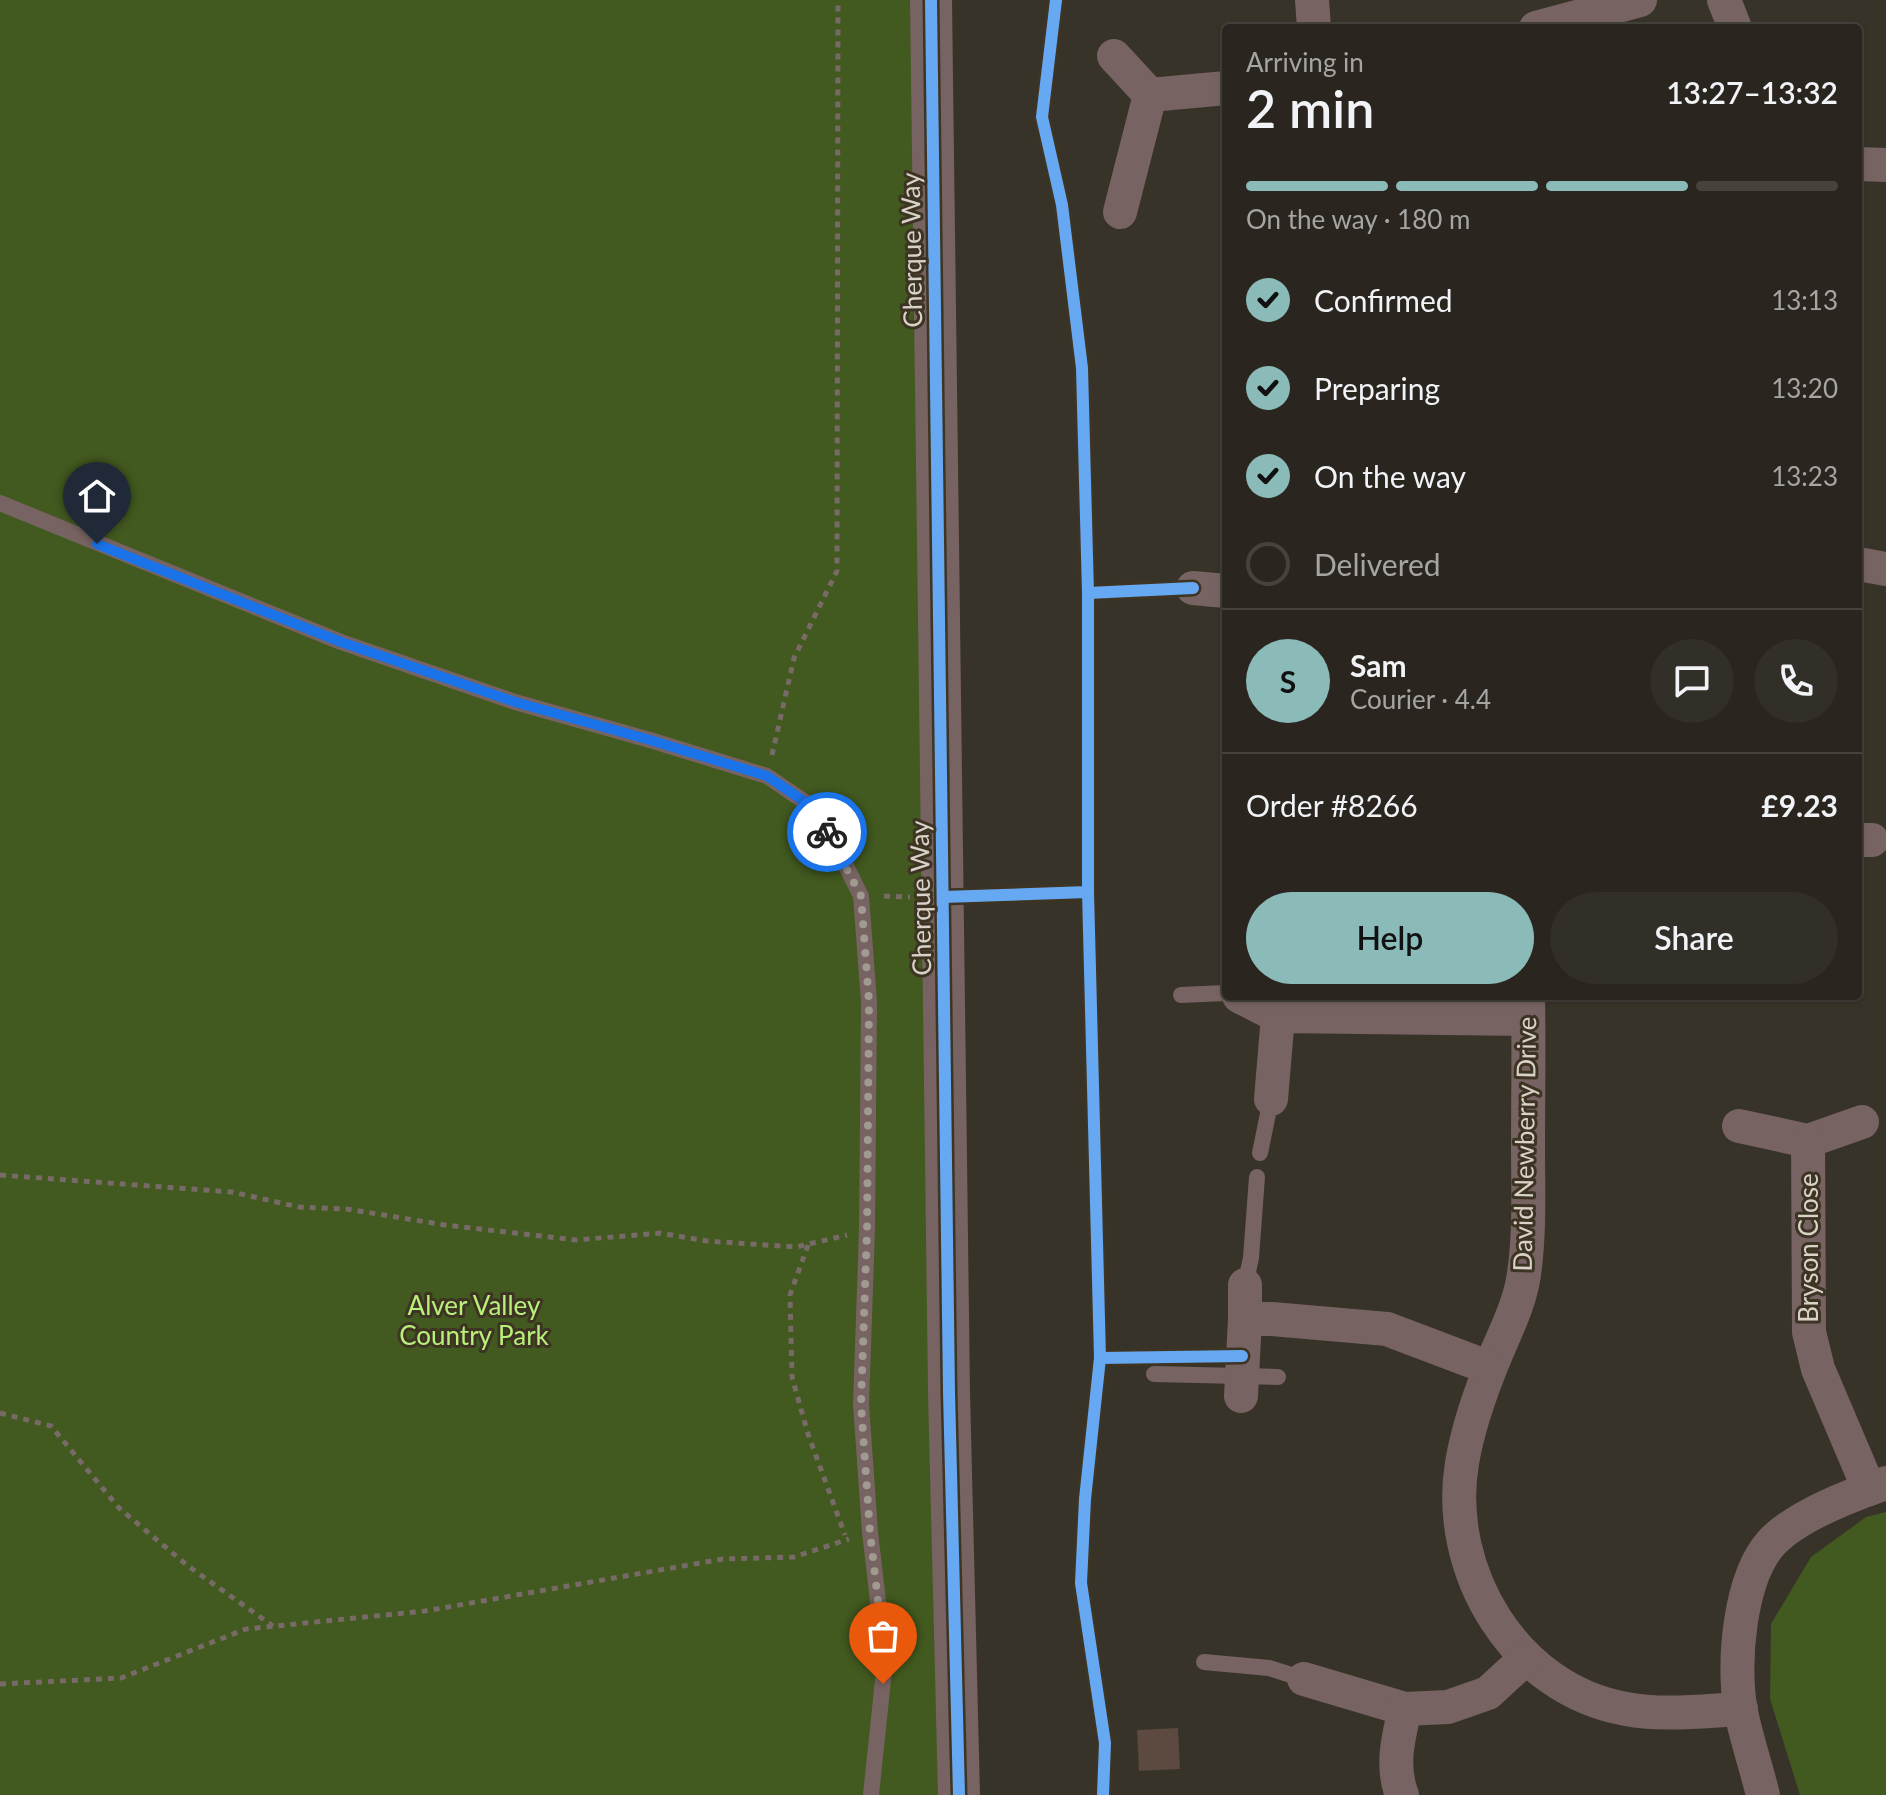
<!DOCTYPE html>
<html lang="en">
<head>
<meta charset="utf-8">
<style>
  :root { --surface:#2a261f; --page:#322e28; --text:#f1f3f6; --muted:#a5a5a4; --line:#46433d; --accent:#8bbbb9 }
  body { margin:0; font-family:Lato,sans-serif; background:var(--page); color:var(--text); height:100vh; display:flex; flex-direction:column; font-size:30px; white-space:nowrap }
  * { box-sizing:border-box; margin:0 }
  p { font-size:26px; color:var(--muted) }
  .icon { flex:none; width:44px; height:44px; fill:none; stroke:currentColor; stroke-width:2; stroke-linecap:round; stroke-linejoin:round }
  .map { position:relative; flex:1; overflow:hidden }
  .details { position:absolute; left:1222px; top:24px; width:640px; height:976px; display:flex; flex-direction:column; background:var(--surface); border-radius:8px; box-shadow:0 2px 6px #0004,0 0 0 2px var(--line) }
  .details>* { flex:none }
  .pin { position:absolute; display:grid; place-items:center; width:68px; height:68px; color:#fff; margin:-82px -34px; border-radius:50% 50% 50% 0; rotate:-45deg; box-shadow:0 0 8px #0007 }
  .pin .icon { rotate:45deg }
  .courier { position:absolute; display:grid; place-items:center; width:80px; height:80px; margin:-40px; border:6px solid #1a73e8; border-radius:50%; background:#fff; color:#222; box-shadow:0 2px 10px #0007 }
  .head em { font-style:normal; font-weight:600 }
  .head div { display:flex; flex-direction:column-reverse }
  .head { display:flex; align-items:center; justify-content:space-between; height:136px; padding:0 24px }
  h1 { font-size:52px; font-weight:600; line-height:60px }
  .bar { display:grid; grid-template-columns:repeat(4,1fr); gap:12px 8px; align-content:center; height:96px; padding:0 24px }
  .bar i { height:10px; border-radius:6px; background:var(--line) }
  .bar .current { background:var(--accent) }
  .bar p { grid-column:span 4 }
  .line { display:flex; align-items:center; gap:20px; padding:0 24px; border-top:2px solid var(--line) }
  .line div { flex:1 }
  .round { display:grid; place-items:center; flex:none; width:84px; height:84px; border-radius:42px; background:var(--page) }
  ol { padding:0 24px; list-style:none }
  li { display:flex; align-items:center; gap:24px; height:88px }
  li p { margin-inline-start:auto }
  li .icon { padding:8px; border-radius:50%; background:var(--accent); color:#111; stroke-width:4 }
  li:last-child { color:var(--muted) }
  li i { width:44px; height:44px; border:4px solid var(--line); border-radius:50% }
  .button { display:flex; gap:16px; margin-top:auto; padding:16px 24px }
  .button a { flex:1; height:92px; border-radius:48px; background:var(--accent); color:#111; font-size:32px; font-weight:600; line-height:92px; text-align:center }
  .button a+a { background:var(--page); color:var(--text) }
  .map>svg:first-child { display:block }
</style>
</head>
<body>
<div class="map">
<svg width="1886" height="1795" viewBox="0 0 1886 1795">
  <rect width="100%" height="100%" fill="#383329"/>
  <!-- green -->
  <g fill="#42591f">
    <polygon points="0,0 931,0 964,1795 0,1795"/>
    <polygon points="1886,1512 1886,1795 1800,1795 1770,1699 1771,1624 1811,1557 1866,1517"/>
  </g>
  <!-- building -->
  <polygon fill="#5c493f" points="1178,1728 1180,1769 1139,1771 1137,1730"/>
  <g fill="none" stroke-linecap="round" stroke-linejoin="round">
    <!-- path -->
    <g stroke="#786a67" stroke-width="5" stroke-dasharray="6 6" stroke-linecap="butt">
      <polyline points="772,755 794,658 837,571 838,0"/>
      <polyline points="884,896 910,897"/>
      <polyline points="0,1175 232,1192 299,1207 347,1209 445,1225 576,1240 660,1233 707,1241 796,1247 847,1235"/>
      <polyline points="808,1245 790,1295 792,1377 808,1434 845,1535"/>
      <polyline points="0,1413 51,1426 119,1508 188,1566 273,1626"/>
      <polyline points="0,1684 121,1678 246,1629 425,1611 723,1559 794,1557 849,1539"/>
    </g>
    <!-- service -->
    <g stroke="#776362" stroke-width="16">
      <polyline points="0,503 341,642 515,702 650,740 767,776 808,804 838,850 861,896 869,1002 867,1230 861,1404 870,1532 885,1661 871,1795"/>
      <polyline points="1181,995 1226,993"/>
      <polyline points="1260,1153 1271,1099"/>
      <polyline points="1245,1285 1251,1258 1257,1177"/>
      <polyline points="1154,1374 1278,1377"/>
      <polyline points="1204,1662 1269,1668 1304,1679"/>
    </g>
    <!-- minor -->
    <g stroke="#776362" stroke-width="34">
      <polyline points="1312,0 1314,28"/>
      <polyline points="1724,0 1735,28"/>
      <polyline points="1536,28 1640,0"/>
      <polyline points="1114,56 1150,95"/>
      <polyline points="1858,164 1886,165"/>
      <polyline points="1120,212 1150,95 1226,88"/>
      <polyline points="1858,564 1886,569"/>
      <polyline points="1193,588 1226,591"/>
      <polyline points="1858,840 1872,840"/>
      <polyline points="1239,996 1278,1016"/>
      <path d="M1528 996C1529 1046 1528 1097 1528 1147 1528 1190 1530 1232 1524 1274 1520 1304 1505 1332 1494 1359 1480 1393 1468 1427 1462 1463 1444 1571 1515 1690 1626 1709 1664 1716 1702 1711 1741 1709"/>
      <polyline points="1271,1099 1278,1016 1528,1019"/>
      <polyline points="1739,1126 1808,1141 1862,1122"/>
      <polyline points="1808,1141 1809,1332 1818,1369 1869,1489"/>
      <polyline points="1245,1319 1245,1285"/>
      <polyline points="1241,1396 1245,1319 1272,1319 1387,1329 1490,1368"/>
      <polyline points="1304,1679 1405,1709"/>
      <path d="M1402 1795C1391 1767 1398 1738 1405 1709L1448 1707 1488 1693 1526 1658"/>
      <path d="M1763 1795C1756 1767 1747 1740 1741 1712 1732 1665 1739 1578 1772 1542 1798 1515 1851 1495 1886 1483"/>
    </g>
    <!-- tertiary -->
    <polyline stroke="#776362" stroke-width="42" points="931,0 949,1392 959,1795"/>
    <!-- cycleway casing -->
    <g stroke="#3e3423" stroke-width="17">
      <g id="cycleway">
        <polyline points="931,0 949,1392 959,1795"/>
        <polyline points="1056,0 1042,117 1062,205 1082,368 1088,593 1088,892 1100,1358 1085,1499 1081,1583 1105,1743 1103,1795"/>
        <polyline points="1088,593 1193,588"/>
        <polyline points="943,897 1088,892"/>
        <polyline points="1100,1358 1242,1356"/>
      </g>
    </g>
    <!-- cycleway -->
    <use href="#cycleway" stroke="#66a8f1" stroke-width="12"/>
  </g>
  <g fill="none" stroke-linecap="round" stroke-linejoin="round">
    <!-- done -->
    <polyline stroke="#a09a90" stroke-width="8" stroke-dasharray="0 14.4" points="827,832 861,896 869,1002 867,1230 861,1404 870,1532 885,1661 883,1684"/>
    <!-- route -->
    <polyline stroke="#1a73e8" stroke-width="10" points="97,544 341,642 515,702 650,740 767,776 808,804 827,832"/>
  </g>
  <g text-anchor="middle" stroke-width="6" stroke-linejoin="round" paint-order="stroke">
    <!-- street labels -->
    <g font-size="26" fill="#d8d2c8" stroke="#3e3423">
      <text transform="translate(912 250) rotate(-91)" y="9">Cherque Way</text>
      <text transform="translate(921 898) rotate(-91)" y="9">Cherque Way</text>
      <text transform="translate(1525 1144) rotate(-89)" y="9">David Newberry Drive</text>
      <text transform="translate(1809 1248) rotate(-90)" y="9">Bryson Close</text>
    </g>
    <!-- park labels -->
    <g font-size="26" fill="#b9f07a" stroke="#3e3423">
      <text x="474" y="1315">Alver Valley<tspan x="474" dy="30">Country Park</tspan></text>
    </g>
  </g>
</svg>
<div class="pin" style="left:883px;top:1684px;background:#ea580c"><svg class="icon" aria-label="bag" viewBox="0 0 24 24"><path d="M5 8h14l-1 12H6zM9 8a3 3 0 0 1 6 0"/></svg></div>
<div class="pin" style="left:97px;top:544px;background:#1f2937"><svg class="icon" aria-label="home" viewBox="0 0 24 24"><path d="M3 11l9-7 9 7M6 9v11h12V9"/></svg></div>
<div class="courier" style="left:827px;top:832px"><svg class="icon" aria-label="bike" viewBox="0 0 24 24"><circle cx="6" cy="16" r="4"/><circle cx="18" cy="16" r="4"/><path d="M6 16l4-8h5l3 8M10 8l3 8H6M13 5h3"/></svg></div>
<section class="details">
<div class="head"><div><h1>2 min</h1><p>Arriving in</p></div><em>13:27–13:32</em></div>
<div class="bar"><i class="current"></i><i class="current"></i><i class="current"></i><i></i><p>On the way · 180 m</p></div>
<ol>
<li><svg class="icon" aria-label="check" viewBox="0 0 24 24"><path d="M5 12l5 5 9-10"/></svg>Confirmed<p>13:13</p></li>
<li><svg class="icon" aria-label="check" viewBox="0 0 24 24"><path d="M5 12l5 5 9-10"/></svg>Preparing<p>13:20</p></li>
<li><svg class="icon" aria-label="check" viewBox="0 0 24 24"><path d="M5 12l5 5 9-10"/></svg>On the way<p>13:23</p></li>
<li><i></i>Delivered</li>
</ol>
<div class="line" style="height:144px"><b class="round" style="background:var(--accent);color:#111">S</b><div><b>Sam</b><p>Courier · 4.4</p></div><a class="round"><svg class="icon" aria-label="chat" viewBox="0 0 24 24"><path d="M4 5h16v11H9l-5 4z"/></svg></a><a class="round"><svg class="icon" aria-label="phone" viewBox="0 0 24 24"><path d="M5 4h4l2 5-3 2q2 4 5 5l2-3 5 2v4C11 20 4 13 5 4z"/></svg></a></div>
<div class="line" style="height:104px"><div>Order #8266</div><b>£9.23</b></div>
<div class="button"><a>Help</a><a>Share</a></div>
</section>
</div>
</body>
</html>
